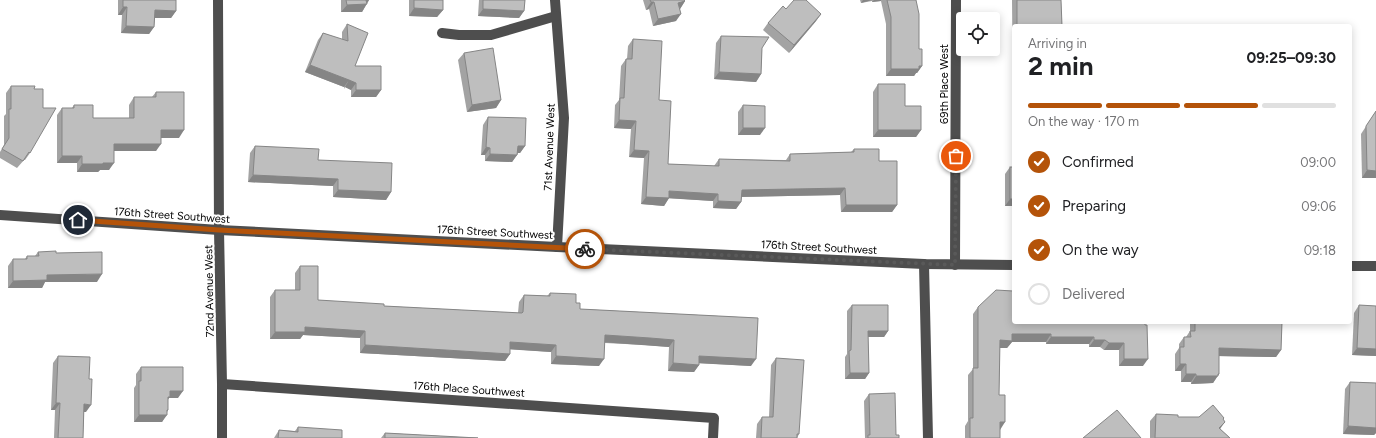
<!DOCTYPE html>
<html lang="en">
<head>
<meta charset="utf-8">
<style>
  :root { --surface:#fff; --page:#f6f6f6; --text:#202124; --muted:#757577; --line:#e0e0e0; --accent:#b45309 }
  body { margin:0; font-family:Figtree,sans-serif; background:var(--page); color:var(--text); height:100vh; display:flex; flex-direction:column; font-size:15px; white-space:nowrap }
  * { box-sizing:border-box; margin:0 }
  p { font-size:13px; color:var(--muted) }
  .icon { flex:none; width:22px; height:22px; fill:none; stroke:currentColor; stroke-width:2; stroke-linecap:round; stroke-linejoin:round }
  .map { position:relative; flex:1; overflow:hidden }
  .panel { position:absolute; left:1012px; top:24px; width:340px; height:300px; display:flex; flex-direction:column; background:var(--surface); border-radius:4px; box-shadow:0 2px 10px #0003 }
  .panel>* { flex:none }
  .controls { position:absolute; left:956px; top:12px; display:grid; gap:8px }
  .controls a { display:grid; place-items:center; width:44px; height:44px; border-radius:4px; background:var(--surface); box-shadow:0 2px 10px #0003; font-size:20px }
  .pin { position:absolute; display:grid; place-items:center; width:34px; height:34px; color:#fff; margin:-17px; border:2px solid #fff; border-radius:50%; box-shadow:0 1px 4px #0007 }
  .courier { position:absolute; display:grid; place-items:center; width:40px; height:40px; margin:-20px; border:3px solid #b45309; border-radius:50%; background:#fff; color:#222; box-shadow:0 1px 5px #0007 }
  .summary em { font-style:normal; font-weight:700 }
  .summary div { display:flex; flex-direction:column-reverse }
  .summary { display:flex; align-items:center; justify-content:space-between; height:68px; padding:0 16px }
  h1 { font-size:26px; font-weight:700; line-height:30px }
  .bar { display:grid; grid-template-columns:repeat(4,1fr); gap:6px 4px; align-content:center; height:48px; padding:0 16px }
  .bar i { height:5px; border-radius:3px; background:var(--line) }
  .bar .selected { background:var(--accent) }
  .bar p { grid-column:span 4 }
  ol { padding:0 16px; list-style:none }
  li { display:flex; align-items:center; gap:12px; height:44px }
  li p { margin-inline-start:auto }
  li .icon { padding:4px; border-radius:50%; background:var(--accent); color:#fff; stroke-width:4 }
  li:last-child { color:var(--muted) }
  li i { width:22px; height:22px; border:2px solid var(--line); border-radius:50% }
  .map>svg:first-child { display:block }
</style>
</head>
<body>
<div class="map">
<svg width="1376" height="438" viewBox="0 0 1376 438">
  <rect width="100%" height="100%" fill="#fff"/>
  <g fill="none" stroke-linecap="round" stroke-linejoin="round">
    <!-- minor -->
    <g stroke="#4e4e4e" stroke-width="10">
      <polyline points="218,0 219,230 222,384 222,438"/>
      <polyline points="555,0 564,118 557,247"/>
      <polyline points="442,33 459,35 491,35 556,16"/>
      <polyline points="0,215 219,230 557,247 924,264 1014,265"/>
      <polyline points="924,264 928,438"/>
      <polyline points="955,265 956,0"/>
      <polyline points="1350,266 1376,266"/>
      <polyline points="222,384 714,418 713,438"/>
    </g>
  </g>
  <!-- wall -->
  <g fill="#a3a3a3">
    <polygon points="118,0 176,0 176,11 171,18 155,18 154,27 149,34 121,33 122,15 118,15"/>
    <polygon points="341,0 369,0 362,12 341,12"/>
    <polygon points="409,0 443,0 443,10 437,17 409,16"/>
    <polygon points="479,0 525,0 524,11 519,18 478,16"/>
    <polygon points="643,0 684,0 685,1 680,9 676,21 653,26 649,9 646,10"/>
    <polygon points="860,0 916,0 919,49 922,66 917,73 916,73 914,76 886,76 886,24 881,1 872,2 872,1 861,3"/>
    <polygon points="1012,0 1061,0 1062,26 1014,26 1014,107 1013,107"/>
    <polygon points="786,9 821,14 816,21 789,53 763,30 768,23"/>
    <polygon points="347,24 355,66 381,90 376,97 351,97 351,90 345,87 344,89 344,87 305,72 318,40 323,33 342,40 342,32"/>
    <polygon points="721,36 762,48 761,74 756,82 714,79 716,43"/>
    <polygon points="633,39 659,100 668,164 714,166 719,159 786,160 790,154 851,152 854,149 879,161 897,205 892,212 841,212 840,195 742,197 741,202 736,209 713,208 713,201 669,198 664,206 641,204 644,158 629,157 631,129 614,128 615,105 619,100 621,66 626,59 627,59 628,46"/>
    <polygon points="464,53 501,100 496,108 467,112 458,60"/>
    <polygon points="878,84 905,106 921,130 916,137 873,137 873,92"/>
    <polygon points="11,86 30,153 25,160 24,160 17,168 0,158 0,152 4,145 4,116 6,114 6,93"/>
    <polygon points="156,92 179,138 161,138 156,151 114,151 109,170 100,170 98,172 77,172 77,163 57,163 57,115 62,108 72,108 74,105 93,118 129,118 129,105 134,97 152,97"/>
    <polygon points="743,105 760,135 738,135 738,112"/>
    <polygon points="1376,111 1376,178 1362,178 1361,134"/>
    <polygon points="488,117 525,146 520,153 518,153 517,155 512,162 485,161 485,155 481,155 483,125"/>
    <polygon points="255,146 318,160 391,192 386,200 333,197 333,186 248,182 250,153"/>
    <polygon points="1010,167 1014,206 1005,206 1005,174"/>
    <polygon points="38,252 56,253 97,282 45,282 42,288 8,288 8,266 13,259 25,259 27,256 35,256"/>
    <polygon points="300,266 318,300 384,306 518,313 519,302 524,295 547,296 550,293 576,303 580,309 758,318 751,366 699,363 699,365 694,372 668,371 669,347 645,345 605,343 599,366 551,364 551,352 510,349 510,354 505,361 360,353 360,338 303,335 300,339 270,339 270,297 275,290 295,290 295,273"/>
    <polygon points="852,305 888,331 884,337 868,337 869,373 865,379 845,379 845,357 847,354 847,311"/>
    <polygon points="1359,305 1376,306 1376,356 1352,355 1354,313"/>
    <polygon points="978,307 1013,314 1145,322 1143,366 1119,366 1119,350 1104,350 1100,347 1089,347 1089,344 1046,344 1046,342 1012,342 1007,348 1000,348 999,395 1000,438 965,438 965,426 968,421 968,375 973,369 973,314"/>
    <polygon points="1190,322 1282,322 1281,350 1276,357 1219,356 1219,374 1213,383 1191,384 1191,382 1181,382 1181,371 1175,371 1175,354 1179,348 1179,344 1184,337 1186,337 1190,331"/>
    <polygon points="58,356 86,412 84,412 83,438 54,438 55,410 51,410 53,363"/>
    <polygon points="776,358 799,434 797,438 756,438 757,424 762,417 769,417 771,365"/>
    <polygon points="141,367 178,398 169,398 168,399 168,410 162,422 134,422 134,388 136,385 136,374"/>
    <polygon points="1350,382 1376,383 1376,433 1374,435 1343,434 1345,389"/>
    <polygon points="869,394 896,435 899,438 865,438 864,401"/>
    <polygon points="1156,414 1178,417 1223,420 1220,429 1230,438 1150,438 1150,421"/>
    <polygon points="298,427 342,438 274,438 279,430 295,431"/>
    <polygon points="385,433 478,438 381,438"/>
  </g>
  <!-- shaded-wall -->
  <g fill="#858585">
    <polygon points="365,0 369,0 362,12 341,12 347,5"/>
    <polygon points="863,0 872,0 861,3"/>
    <polygon points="874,0 881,0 881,1 872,2"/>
    <polygon points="685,1 680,9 678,3"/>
    <polygon points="651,2 654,2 649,9 646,10"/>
    <polygon points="123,7 127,7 122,15 118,15"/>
    <polygon points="414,8 443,10 437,17 409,16"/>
    <polygon points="483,9 524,11 519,18 478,16"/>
    <polygon points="155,10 176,11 171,18 150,18"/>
    <polygon points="681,14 676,21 653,26 658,19"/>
    <polygon points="821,14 816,21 789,53 794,45"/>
    <polygon points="126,26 154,27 149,34 121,33"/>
    <polygon points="310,65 349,80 344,87 305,72"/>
    <polygon points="922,66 917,73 916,73 914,76 886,76 891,69"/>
    <polygon points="719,72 761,74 756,82 714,79"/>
    <polygon points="349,80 356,83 351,90 345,87"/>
    <polygon points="356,90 381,90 376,97 351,97"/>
    <polygon points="501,100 496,108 467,112 472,105"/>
    <polygon points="619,120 636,121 631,129 614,128"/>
    <polygon points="743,128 765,128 760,135 738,135"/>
    <polygon points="161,130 184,130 179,138 156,138"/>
    <polygon points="878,130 921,130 916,137 873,137"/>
    <polygon points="114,144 161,144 156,151 109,151"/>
    <polygon points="518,146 525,146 520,153 513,153"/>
    <polygon points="486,147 490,148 485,155 481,155"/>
    <polygon points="634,150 649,151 644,158 629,157"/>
    <polygon points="490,154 517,155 512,162 485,161"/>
    <polygon points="62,156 82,156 77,163 57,163"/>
    <polygon points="103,163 114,163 109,170 100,170 98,172 77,172 82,164"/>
    <polygon points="1367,170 1376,171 1376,178 1362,178"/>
    <polygon points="253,175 338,179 333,186 248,182"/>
    <polygon points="845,188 840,195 737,197 742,190"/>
    <polygon points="338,190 391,192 386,200 333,197"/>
    <polygon points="669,191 718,194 713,201 664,198"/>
    <polygon points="646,197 669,198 664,206 641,204"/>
    <polygon points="1010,199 1014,199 1014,206 1005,206"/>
    <polygon points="718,201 741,202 736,209 713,208"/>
    <polygon points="846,205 897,205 892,212 841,212"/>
    <polygon points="102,274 97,282 45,282 42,288 8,288 13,281 47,275"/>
    <polygon points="305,327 365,331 360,338 303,335 300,339 270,339 275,332"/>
    <polygon points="868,331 888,331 884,337 864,337"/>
    <polygon points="1012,334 1051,334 1046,342 1012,342 1007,348 995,348 1000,340"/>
    <polygon points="605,335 650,338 674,340 669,347 600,342"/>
    <polygon points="1051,337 1094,337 1089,344 1046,344"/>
    <polygon points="1094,340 1105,340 1100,347 1089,347"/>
    <polygon points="510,342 556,345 551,352 505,349"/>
    <polygon points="1109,343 1124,343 1119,350 1104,350"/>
    <polygon points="365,345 510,354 505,361 360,353"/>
    <polygon points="1219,348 1281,350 1276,357 1214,356"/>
    <polygon points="1357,348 1376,349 1376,356 1352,355"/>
    <polygon points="556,356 604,359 599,366 551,364"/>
    <polygon points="699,356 756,359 751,366 694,363"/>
    <polygon points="1124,359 1148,359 1143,366 1119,366"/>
    <polygon points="673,363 699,365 694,372 668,371"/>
    <polygon points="1180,364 1186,364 1181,371 1175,371"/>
    <polygon points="850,373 869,373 865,379 845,379"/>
    <polygon points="1186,374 1196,374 1191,382 1181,382"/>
    <polygon points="1219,374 1213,383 1191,384 1196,376"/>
    <polygon points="170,391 183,391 178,398 169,398 165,404"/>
    <polygon points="56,403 60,403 55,410 51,410"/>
    <polygon points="84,404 91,405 86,412 79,412"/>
    <polygon points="168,410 165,415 167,415 162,422 134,422 139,415"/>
    <polygon points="1000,422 1005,422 1000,430"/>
    <polygon points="1225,422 1220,429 1219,428"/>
    <polygon points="1348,426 1376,428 1376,433 1374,435 1343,434"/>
  </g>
  <!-- building -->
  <g fill="#bebebe" stroke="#858585">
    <polygon points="123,0 176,0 176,11 155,10 154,27 126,26 127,7 123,7"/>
    <polygon points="346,0 366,0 367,4 347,5"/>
    <polygon points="414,0 443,0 443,10 414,8"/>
    <polygon points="483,0 525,0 524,11 483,9"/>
    <polygon points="650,0 684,0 685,1 678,3 681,14 658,19 654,2 651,2"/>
    <polygon points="794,0 806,0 821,14 794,45 768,23 783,6 786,9"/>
    <polygon points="887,0 916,0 919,14 919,49 922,49 922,66 919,66 919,69 891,69 891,17"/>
    <polygon points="1017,0 1061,0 1062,26 1017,26"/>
    <polygon points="347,24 368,33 355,66 381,66 381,90 356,90 356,83 349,80 349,82 349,80 310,65 323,33 348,41"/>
    <polygon points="721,36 769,37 762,48 761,74 719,72"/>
    <polygon points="633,39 662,41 659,100 671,101 668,164 719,166 719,159 790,161 790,154 854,152 854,149 879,149 879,161 897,161 897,205 846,205 845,188 742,190 741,202 718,201 718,194 669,191 669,198 646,197 649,151 634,150 636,121 619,120 620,98 624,98 626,59 632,59"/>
    <polygon points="493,48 501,100 472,105 464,53"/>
    <polygon points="878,84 905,84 905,106 921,106 921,130 878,130"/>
    <polygon points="11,86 35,86 34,89 43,89 43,108 56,108 30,153 29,152 23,161 2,149 9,138 9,109 11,109"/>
    <polygon points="156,92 184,92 184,130 161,130 161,144 114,144 114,163 103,163 103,164 82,164 82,156 62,156 62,108 74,108 74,105 93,105 93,118 134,118 134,97 156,97"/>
    <polygon points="743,105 765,106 765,128 743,128"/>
    <polygon points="1376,111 1376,171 1367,170 1366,126"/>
    <polygon points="488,117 526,118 525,146 518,146 517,155 490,154 490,148 486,147"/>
    <polygon points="255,146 319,149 318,160 392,163 391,192 338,190 338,179 253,175"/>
    <rect x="1010" y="167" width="4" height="32"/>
    <polygon points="56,251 56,253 102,252 102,274 47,275 47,280 13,281 13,259 27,259 27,256 39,256 38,252"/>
    <polygon points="300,266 318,266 318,300 384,304 384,306 522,313 523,312 524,295 550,296 550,293 576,294 576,303 580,303 580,309 758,318 756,359 699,356 699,365 673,363 674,340 650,338 605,335 604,359 556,356 556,345 510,342 510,354 365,345 365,331 305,327 305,332 275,332 275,290 300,290"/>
    <polygon points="996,290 1013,291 1013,314 1014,314 1014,322 1145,322 1145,325 1147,325 1148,359 1124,359 1124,343 1109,343 1105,340 1094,340 1094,337 1051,337 1051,334 1012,334 1012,341 1000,340 999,395 1005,395 1005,422 1000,422 1000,438 970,438 970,418 973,418 973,368 978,368 978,307"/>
    <polygon points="852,305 888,305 888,331 868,331 869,373 850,373 849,351 851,350"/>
    <polygon points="1359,305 1376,306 1376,349 1357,348"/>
    <polygon points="1195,322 1282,322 1281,350 1219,348 1219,374 1218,374 1218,376 1196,376 1196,374 1186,374 1186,364 1180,364 1180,347 1184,347 1184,337 1191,337 1190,331 1195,331"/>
    <polygon points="58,356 90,357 89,379 92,379 91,405 84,404 83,438 58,438 60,403 56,403"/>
    <polygon points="776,358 804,360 799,434 797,434 797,438 761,438 762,417 773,417"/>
    <polygon points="141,367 183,367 183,391 170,391 170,397 168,397 168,410 167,410 167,415 139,415 139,381 141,381"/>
    <polygon points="1350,382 1376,383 1376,428 1348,426"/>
    <polygon points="895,393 896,435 899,435 899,438 868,438 868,435 870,435 869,394"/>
    <polygon points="1213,405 1224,418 1223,419 1225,422 1219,428 1230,438 1155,438 1156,414 1178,415 1178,417 1199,417"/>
    <polygon points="1117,410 1141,438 1083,438"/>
    <polygon points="298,427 342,430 342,438 278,438 279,430 298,432"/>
    <polygon points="385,433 478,438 385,438"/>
  </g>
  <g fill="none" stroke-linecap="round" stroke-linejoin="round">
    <!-- done -->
    <polyline stroke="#595959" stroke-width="4" stroke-dasharray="0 7.2" points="585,249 955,265 956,156"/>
    <!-- route -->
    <polyline stroke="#b45309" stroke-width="5" points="78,220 219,230 585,249"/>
  </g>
  <g text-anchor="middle" stroke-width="4" stroke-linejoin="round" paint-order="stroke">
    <!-- street labels -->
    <g font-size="11" fill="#000" stroke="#fff">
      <text transform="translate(944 84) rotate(-90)" y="4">69th Place West</text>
      <text transform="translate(549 147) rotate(-88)" y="4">71st Avenue West</text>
      <text transform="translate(172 215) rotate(4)" y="4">176th Street Southwest</text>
      <text transform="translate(495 232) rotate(3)" y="4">176th Street Southwest</text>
      <text transform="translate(819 247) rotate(3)" y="4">176th Street Southwest</text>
      <text transform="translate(209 291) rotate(-91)" y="4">72nd Avenue West</text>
      <text transform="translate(469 389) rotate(4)" y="4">176th Place Southwest</text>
    </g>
  </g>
</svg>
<div class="controls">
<a><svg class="icon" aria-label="locate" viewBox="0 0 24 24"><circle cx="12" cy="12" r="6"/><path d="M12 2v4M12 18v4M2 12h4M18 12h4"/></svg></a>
</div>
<div class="pin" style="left:956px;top:156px;background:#ea580c"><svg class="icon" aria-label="bag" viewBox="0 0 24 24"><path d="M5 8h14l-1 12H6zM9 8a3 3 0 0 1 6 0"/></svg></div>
<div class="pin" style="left:78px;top:220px;background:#1f2937"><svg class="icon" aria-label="home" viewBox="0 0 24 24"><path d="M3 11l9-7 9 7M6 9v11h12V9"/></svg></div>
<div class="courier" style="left:585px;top:249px"><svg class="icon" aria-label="bike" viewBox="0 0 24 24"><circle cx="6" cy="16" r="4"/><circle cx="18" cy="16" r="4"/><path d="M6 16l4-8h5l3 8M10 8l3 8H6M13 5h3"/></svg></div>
<section class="panel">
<div class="summary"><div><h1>2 min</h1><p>Arriving in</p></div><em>09:25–09:30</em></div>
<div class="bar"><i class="selected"></i><i class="selected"></i><i class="selected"></i><i></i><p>On the way · 170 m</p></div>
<ol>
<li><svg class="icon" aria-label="check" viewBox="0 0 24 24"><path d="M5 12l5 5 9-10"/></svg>Confirmed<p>09:00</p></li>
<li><svg class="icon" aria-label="check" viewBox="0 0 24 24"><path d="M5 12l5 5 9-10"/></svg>Preparing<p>09:06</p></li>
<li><svg class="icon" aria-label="check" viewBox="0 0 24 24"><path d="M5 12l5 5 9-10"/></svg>On the way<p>09:18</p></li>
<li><i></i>Delivered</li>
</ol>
</section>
</div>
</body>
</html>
